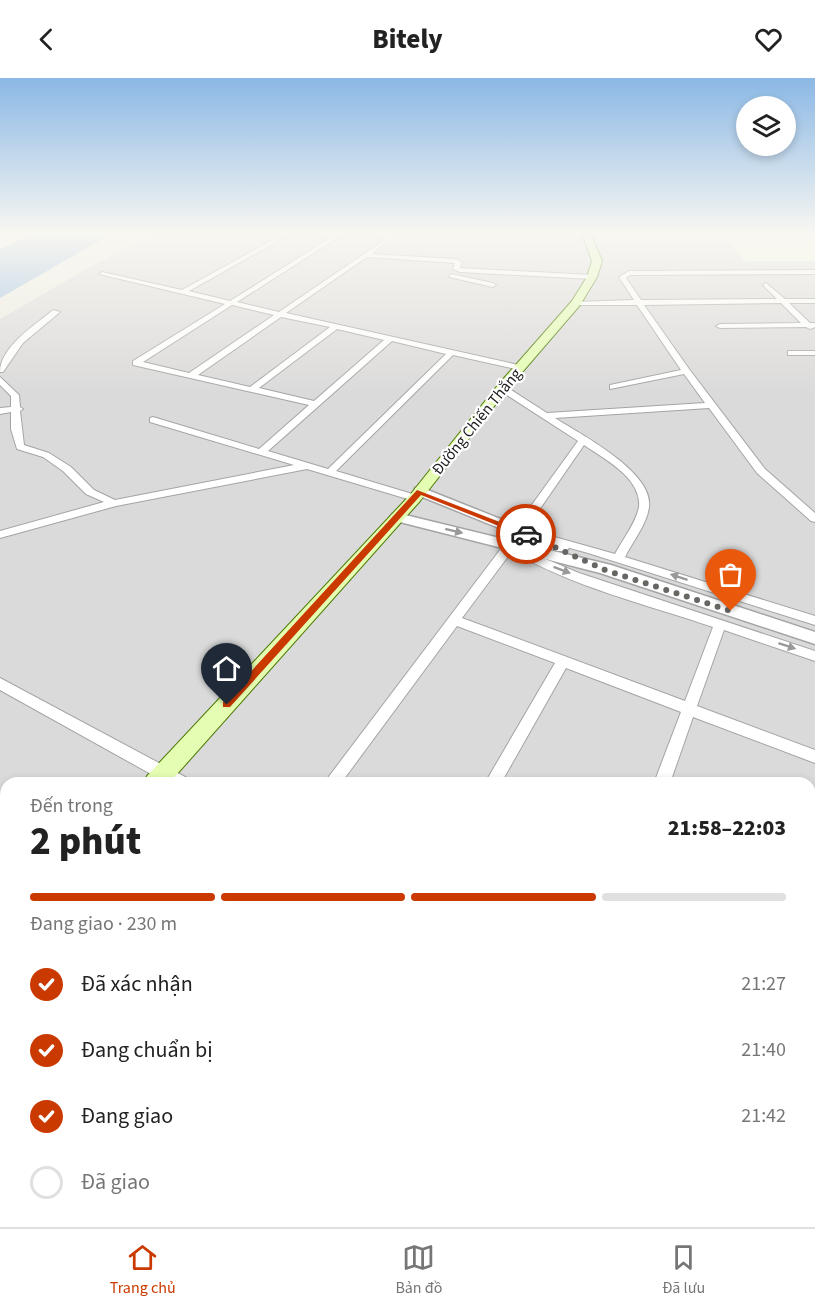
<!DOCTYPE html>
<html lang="vi">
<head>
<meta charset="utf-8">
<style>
  :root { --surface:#fff; --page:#f2f2f2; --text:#222; --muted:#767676; --line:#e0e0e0; --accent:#ca3900 }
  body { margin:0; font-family:"Source Sans 3",sans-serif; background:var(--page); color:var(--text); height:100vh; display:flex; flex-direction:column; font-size:22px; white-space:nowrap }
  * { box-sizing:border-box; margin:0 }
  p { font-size:20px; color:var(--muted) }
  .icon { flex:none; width:33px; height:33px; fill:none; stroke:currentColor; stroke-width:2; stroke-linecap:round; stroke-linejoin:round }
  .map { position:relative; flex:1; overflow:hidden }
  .details { position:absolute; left:0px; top:699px; width:816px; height:450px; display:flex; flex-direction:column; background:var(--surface); border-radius:18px 18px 0 0; box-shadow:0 3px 9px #0003 }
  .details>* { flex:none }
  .tools { position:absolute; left:736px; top:18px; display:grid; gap:12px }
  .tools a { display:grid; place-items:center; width:60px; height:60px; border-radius:50%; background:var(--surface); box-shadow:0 3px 9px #0003; font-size:30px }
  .pin { position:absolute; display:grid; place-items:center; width:51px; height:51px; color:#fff; margin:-62px -26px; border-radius:50% 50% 50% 0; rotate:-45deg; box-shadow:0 0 6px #0007 }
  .pin .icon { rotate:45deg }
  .courier { position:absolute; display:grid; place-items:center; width:60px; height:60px; margin:-30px; border:4px solid #ca3900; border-radius:50%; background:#fff; color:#222; box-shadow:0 2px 8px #0007 }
  .overview em { font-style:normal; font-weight:800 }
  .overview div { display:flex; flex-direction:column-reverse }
  .overview { display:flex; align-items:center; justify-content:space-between; height:102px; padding:0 30px }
  h1 { font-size:39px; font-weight:800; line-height:45px }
  .bar { display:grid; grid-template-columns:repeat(4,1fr); gap:9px 6px; align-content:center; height:72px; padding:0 30px }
  .bar i { height:8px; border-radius:4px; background:var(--line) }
  .bar .active { background:var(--accent) }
  .bar p { grid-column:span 4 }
  ol { padding:0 30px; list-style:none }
  li { display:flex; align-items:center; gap:18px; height:66px }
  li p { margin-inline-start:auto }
  li .icon { padding:6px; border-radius:50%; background:var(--accent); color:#fff; stroke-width:4 }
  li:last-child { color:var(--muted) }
  li i { width:33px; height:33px; border:3px solid var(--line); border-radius:50% }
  header { display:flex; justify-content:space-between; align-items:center; height:78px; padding:0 30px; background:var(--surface); font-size:27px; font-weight:800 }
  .dock { display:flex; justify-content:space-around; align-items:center; height:84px; border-top:2px solid var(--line); background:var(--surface); font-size:16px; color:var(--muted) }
  .dock a { display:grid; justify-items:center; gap:3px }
  .dock .active { color:var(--accent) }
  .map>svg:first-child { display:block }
</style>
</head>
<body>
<header><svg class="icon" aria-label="back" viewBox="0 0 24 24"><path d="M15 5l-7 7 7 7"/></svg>Bitely<svg class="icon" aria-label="heart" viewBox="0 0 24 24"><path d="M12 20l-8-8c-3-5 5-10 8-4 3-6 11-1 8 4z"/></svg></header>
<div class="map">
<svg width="815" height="1149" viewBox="0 0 815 1149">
  <rect width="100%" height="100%" fill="#efeee2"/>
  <!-- residential -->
  <path fill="#dbdada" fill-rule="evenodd" d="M158 155H815V1149H0V241L97 185ZM6 705H810V1143H6Z"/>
  <!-- education -->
  <polygon fill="#f5ffdb" points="593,155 815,155 815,183 745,183 725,161 598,161"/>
  <!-- water -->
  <polygon fill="#9fbfe0" points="36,155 113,155 0,220 0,171"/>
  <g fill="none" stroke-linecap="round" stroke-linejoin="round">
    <!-- minor casing -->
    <g stroke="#a4a4a4" stroke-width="2">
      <g id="minor">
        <path d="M285 155H292L189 213 230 223 338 155H345L237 224 279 234 380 165 390 155H396L372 176 456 181 462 184 460 190 592 197 595 199 592 201 460 194 453 191 455 185 367 179 286 235 523 288V292H520L453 277 336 393 419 418V422H411L307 391 116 428 0 460V453L104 424 86 416 63 393 43 379 17 371 11 351V334L0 336V330L11 329V318L0 307V299L19 317 20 329 23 331 20 333 24 367 49 375 71 389 94 412 115 422 294 387 150 344V340L153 339 259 371 309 327 133 287V283L225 226 99 196 102 194 182 212ZM232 227 274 237 189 295 143 284ZM281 239 330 249 250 309 198 297ZM337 251 384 262 314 323 259 310ZM392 263 446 276 328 391 268 373Z"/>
        <path d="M815 192V196L630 197 626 200 641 222 777 221 763 207 766 205 785 221H815V225H789L810 245H815V249L810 251 806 249 720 250 716 248 720 246 801 245 781 225 644 227 689 291 765 391 815 435V444L811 443 757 395 709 330 555 340C580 356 654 394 649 429 647 446 633 463 625 479L815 538V547L588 475 515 455 513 453 578 363 499 312V308H505L547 335 705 325 684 296 610 311V307L681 292 637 227H576L574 226V224L634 222 619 199 629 193ZM584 367C603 380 642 400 639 429 636 445 623 461 615 476L526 451Z"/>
        <polygon points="451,196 493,205 496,207 493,209 449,199"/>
        <path d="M53 232 60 234 23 265 3 294H0C0 269 35 247 53 232Z"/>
        <rect x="788" y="273" width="27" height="4"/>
        <path d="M510 463 536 477 579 495 815 573V583L724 552 697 628 815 672V685L693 639 670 705H654L681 634 566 590 501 705H485L555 585 457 548 341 705H324L506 464ZM512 473C570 508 648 527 713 549L685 623 462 540Z"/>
        <polygon points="0,600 187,700 189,705 167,705 0,612"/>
        <polygon points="810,797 815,799 815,815 810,813"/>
        <polygon points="810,952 815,954 815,975 810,973"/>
        <polygon points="0,1064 6,1066 6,1089 0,1087"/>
        <polygon points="810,1116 815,1118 815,1143 810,1141"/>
        <polygon points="87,1143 118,1143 120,1149 90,1149"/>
        <polygon points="489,1143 513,1143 511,1149 487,1149"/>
      </g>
    </g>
    <!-- tertiary casing -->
    <g stroke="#a4a4a4" stroke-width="3">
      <g id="tertiary">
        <polygon points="420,409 566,467 569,470 566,473 556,473 415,416 415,410"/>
        <polygon points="397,435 611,487 815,554 815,566 600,495 392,442 390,439 392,436"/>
      </g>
    </g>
    <!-- secondary casing -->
    <g stroke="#497800" stroke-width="2">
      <g id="secondary">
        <polygon points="582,155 590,155 602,183 597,199 580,227 506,313 420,423 169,705 144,705 147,698 410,417 498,307 572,223 587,199 592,183"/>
        <polygon points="6,845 6,875 0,878 0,847"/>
      </g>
    </g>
    <!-- minor -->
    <use href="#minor" fill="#fff" fill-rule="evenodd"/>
    <!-- tertiary -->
    <use href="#tertiary" fill="#fff" fill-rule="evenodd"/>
    <!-- secondary -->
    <use href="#secondary" fill="#e4fdb2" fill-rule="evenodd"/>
  </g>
  <!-- one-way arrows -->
  <defs><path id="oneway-solid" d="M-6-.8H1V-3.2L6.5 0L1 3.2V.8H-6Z" transform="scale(1.5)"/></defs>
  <g fill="#999">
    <use href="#oneway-solid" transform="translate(454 453) rotate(14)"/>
    <use href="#oneway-solid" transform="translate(562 492) rotate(21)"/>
    <use href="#oneway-solid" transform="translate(679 499) rotate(-162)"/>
    <use href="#oneway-solid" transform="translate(787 568) rotate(18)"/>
  </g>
  <!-- sky -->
  <linearGradient id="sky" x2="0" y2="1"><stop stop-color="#8bb8e5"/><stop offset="0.49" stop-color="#f8f7f2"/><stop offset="1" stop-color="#f8f7f2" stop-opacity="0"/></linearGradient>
  <rect width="815" height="316" fill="url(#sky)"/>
  <!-- route -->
  <polygon fill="#ca3900" points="417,412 531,456 524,458 421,417 230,629 223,629 223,624"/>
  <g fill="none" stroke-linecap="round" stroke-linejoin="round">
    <!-- done -->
    <polyline stroke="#666662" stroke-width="6" stroke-dasharray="0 10.8" points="526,456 605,492 731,533"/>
  </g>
  <g text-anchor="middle" stroke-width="4.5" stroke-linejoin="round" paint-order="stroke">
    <!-- street labels -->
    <g font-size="16" fill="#1d1d1d" stroke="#fff">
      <text transform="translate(476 343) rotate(-51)" y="6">Đường Chiến Thắng</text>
    </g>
  </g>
</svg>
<div class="tools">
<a><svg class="icon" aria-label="layers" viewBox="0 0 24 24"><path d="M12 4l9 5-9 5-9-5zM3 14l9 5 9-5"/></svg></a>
</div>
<div class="pin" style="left:731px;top:533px;background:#ea580c"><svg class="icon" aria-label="bag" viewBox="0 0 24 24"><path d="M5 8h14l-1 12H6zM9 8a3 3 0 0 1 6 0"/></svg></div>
<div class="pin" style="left:227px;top:627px;background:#1f2937"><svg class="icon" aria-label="home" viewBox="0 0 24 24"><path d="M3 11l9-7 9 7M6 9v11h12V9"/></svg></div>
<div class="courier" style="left:526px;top:456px"><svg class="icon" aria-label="car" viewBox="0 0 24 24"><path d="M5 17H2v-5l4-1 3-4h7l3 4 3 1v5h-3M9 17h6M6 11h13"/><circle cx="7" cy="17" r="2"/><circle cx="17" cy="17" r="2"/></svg></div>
<section class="details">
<div class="overview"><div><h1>2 phút</h1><p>Đến trong</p></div><em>21:58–22:03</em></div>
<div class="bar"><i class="active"></i><i class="active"></i><i class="active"></i><i></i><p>Đang giao · 230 m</p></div>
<ol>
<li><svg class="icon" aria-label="check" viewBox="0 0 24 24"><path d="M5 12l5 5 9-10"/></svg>Đã xác nhận<p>21:27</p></li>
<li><svg class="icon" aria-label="check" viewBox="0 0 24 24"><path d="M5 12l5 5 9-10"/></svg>Đang chuẩn bị<p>21:40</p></li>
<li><svg class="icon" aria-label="check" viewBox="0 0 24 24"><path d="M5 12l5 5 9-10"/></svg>Đang giao<p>21:42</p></li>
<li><i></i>Đã giao</li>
</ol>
</section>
</div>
<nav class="dock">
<a class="active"><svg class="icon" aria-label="home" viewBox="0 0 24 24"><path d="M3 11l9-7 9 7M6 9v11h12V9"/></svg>Trang chủ</a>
<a><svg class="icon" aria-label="map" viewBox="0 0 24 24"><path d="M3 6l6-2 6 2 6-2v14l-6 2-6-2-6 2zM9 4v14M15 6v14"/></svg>Bản đồ</a>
<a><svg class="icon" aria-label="saved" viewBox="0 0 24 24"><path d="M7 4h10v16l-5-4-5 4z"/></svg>Đã lưu</a>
</nav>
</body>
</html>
